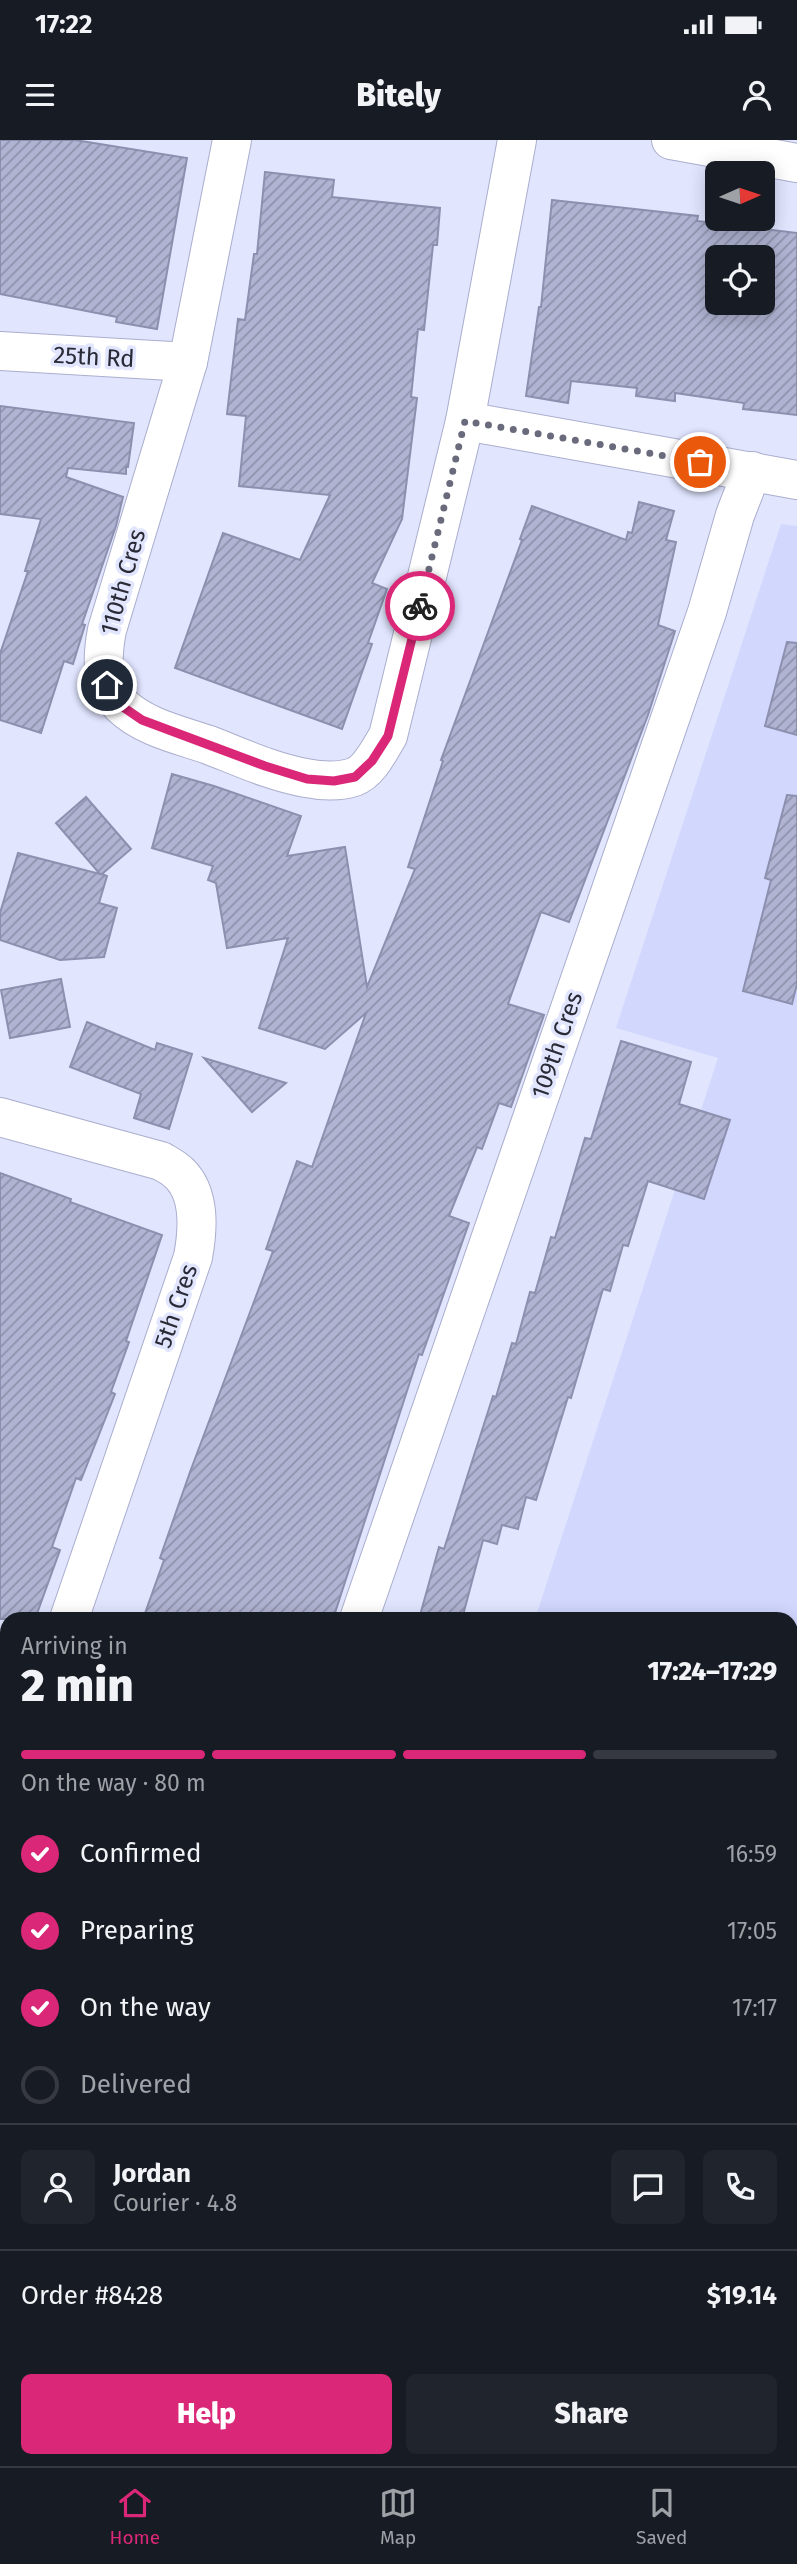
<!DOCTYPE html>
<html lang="en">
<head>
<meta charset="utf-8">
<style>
  :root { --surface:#171b24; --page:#20242c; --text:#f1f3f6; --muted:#9ea1a6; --line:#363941; --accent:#db2777 }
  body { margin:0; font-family:"Fira Sans",sans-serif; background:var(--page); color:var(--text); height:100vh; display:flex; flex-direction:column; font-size:26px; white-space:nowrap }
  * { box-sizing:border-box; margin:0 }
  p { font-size:23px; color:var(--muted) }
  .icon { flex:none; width:38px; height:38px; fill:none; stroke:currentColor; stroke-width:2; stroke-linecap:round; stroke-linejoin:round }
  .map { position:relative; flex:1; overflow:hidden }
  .sheet { position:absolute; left:0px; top:1472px; width:798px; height:856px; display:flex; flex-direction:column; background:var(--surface); border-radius:21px 21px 0 0; box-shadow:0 4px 18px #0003 }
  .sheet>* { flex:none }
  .needle { width:46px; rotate:87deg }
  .fabs { position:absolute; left:705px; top:21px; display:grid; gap:14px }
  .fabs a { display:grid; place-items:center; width:70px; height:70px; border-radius:10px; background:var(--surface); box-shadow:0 4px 18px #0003; font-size:35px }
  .pin { position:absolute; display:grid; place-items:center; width:60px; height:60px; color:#fff; margin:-30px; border:4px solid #fff; border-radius:50%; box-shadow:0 2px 7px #0007 }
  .courier { position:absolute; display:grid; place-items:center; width:70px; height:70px; margin:-35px; border:5px solid #db2777; border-radius:50%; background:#fff; color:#222; box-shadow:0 2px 9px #0007 }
  .head em { font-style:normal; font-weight:800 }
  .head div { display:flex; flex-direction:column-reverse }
  .head { display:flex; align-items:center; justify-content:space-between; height:119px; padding:0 21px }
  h1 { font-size:46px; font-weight:800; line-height:52px }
  .bar { display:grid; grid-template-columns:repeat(4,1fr); gap:10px 7px; align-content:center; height:84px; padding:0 21px }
  .bar i { height:9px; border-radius:5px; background:var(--line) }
  .bar .current { background:var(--accent) }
  .bar p { grid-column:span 4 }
  .line { display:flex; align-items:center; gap:18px; padding:0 21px; border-top:2px solid var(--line) }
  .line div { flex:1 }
  .round { display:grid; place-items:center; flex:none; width:74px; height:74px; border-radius:10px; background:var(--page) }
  ol { padding:0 21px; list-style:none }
  li { display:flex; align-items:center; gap:21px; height:77px }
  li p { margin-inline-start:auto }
  li .icon { padding:7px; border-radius:50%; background:var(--accent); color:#fff; stroke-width:4 }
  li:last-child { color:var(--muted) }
  li i { width:38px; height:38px; border:4px solid var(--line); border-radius:50% }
  .primary-button { display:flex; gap:14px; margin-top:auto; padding:14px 21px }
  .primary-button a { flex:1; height:80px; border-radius:10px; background:var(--accent); color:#fff; font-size:28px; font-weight:800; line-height:80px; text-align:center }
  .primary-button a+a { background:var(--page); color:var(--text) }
  .status { display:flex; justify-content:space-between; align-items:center; height:49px; padding:0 35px; background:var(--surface); direction:ltr }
  .status svg { height:19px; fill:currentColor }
  header { display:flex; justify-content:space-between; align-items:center; height:91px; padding:0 21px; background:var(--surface); font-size:32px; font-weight:800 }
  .tab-bar { display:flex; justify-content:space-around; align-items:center; height:98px; border-top:2px solid var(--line); background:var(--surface); font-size:19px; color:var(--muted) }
  .tab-bar a { display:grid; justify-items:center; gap:4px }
  .tab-bar .current { color:var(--accent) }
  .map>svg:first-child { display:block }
</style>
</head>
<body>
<div class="status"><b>17:22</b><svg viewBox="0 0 49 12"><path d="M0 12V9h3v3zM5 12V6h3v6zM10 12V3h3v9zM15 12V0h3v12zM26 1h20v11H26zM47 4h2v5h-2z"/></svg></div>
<header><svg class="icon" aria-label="menu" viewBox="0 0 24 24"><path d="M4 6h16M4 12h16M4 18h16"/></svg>Bitely<svg class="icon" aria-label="person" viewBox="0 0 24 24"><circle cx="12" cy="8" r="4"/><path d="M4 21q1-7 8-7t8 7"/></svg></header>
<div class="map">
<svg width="797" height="2326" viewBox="0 0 797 2326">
  <defs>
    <pattern id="building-hatch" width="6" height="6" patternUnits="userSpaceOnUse" patternTransform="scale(1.75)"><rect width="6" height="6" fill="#b0b3d2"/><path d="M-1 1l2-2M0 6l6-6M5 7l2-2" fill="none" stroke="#8f92ab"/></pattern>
  </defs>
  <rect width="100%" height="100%" fill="#e1e5fe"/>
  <!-- built -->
  <polygon fill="#d2d7fe" points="781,384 797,386 797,1873 791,1874 791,1479 535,1479 718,918 616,888"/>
  <!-- building -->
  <g fill="url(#building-hatch)" stroke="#8c90ae" stroke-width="2" fill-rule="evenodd">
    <polygon points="0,0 75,0 187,18 157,189 116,182 117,177 0,154"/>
    <polygon points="265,32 334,40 332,57 440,68 437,105 433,105 424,190 418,189 411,257 417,258 402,379 372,443 387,449 368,503 372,504 342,589 175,528 223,393 300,420 330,355 239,346 246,276 227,274 238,179 245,180 254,114 257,114"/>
    <path d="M552 60 698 76 697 81 797 93V275L743 269 744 263 675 253V261L636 256 637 248 571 241 568 263 526 256 539 167H541ZM718 117H763V163H718Z"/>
    <polygon points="0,266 134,283 128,327 126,327 126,334 68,328 66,337 123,357 116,386 82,484 85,485 73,524 64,521 41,593 0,580 0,514 28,431 25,431 41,379 0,374"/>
    <polygon points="639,362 674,371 666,400 676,402 658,485 675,491 648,575 569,782 541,772 508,864 544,875 511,967 499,963 482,1009 477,1007 449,1076 469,1083 422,1215 419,1214 333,1479 143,1479 164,1420 160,1418 190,1332 273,1111 266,1109 297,1021 312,1027 366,873 325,909 259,888 288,798 227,808 216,743 208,740 213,726 152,708 172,634 214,646 301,676 287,716 345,707 367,847 415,729 408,727 443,621 441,620 522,400 520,399 532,366 626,400 628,392 632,393"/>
    <polygon points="787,502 797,503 797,595 765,586"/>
    <polygon points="787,655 797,656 797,844 792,864 743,851 771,740 765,738"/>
    <polygon points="86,657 131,709 102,734 107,736 99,763 117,768 104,817 60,820 0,800 0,773 18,713 100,734 56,683"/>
    <polygon points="61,839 70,887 10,898 1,850"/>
    <polygon points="87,882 155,910 157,903 192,914 169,989 134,978 141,954 70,927"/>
    <polygon points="621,901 691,922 679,964 730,980 704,1059 648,1041 628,1106 623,1105 610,1151 603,1149 571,1258 568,1257 536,1360 526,1357 518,1389 502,1385 497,1404 483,1400 462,1479 419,1479 439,1407 444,1409 493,1256 496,1257 512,1203 516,1204 530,1152 535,1153 551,1097 555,1098 585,998 591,999"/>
    <polygon points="204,918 286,943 252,972"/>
    <polygon points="0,1033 71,1059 70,1062 162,1095 126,1201 129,1202 111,1252 115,1254 81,1340 76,1338 52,1407 60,1410 35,1479 0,1479"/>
  </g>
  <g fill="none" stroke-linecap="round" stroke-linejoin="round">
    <!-- minor casing -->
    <g stroke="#aaaecd" stroke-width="40">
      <g id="minor">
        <path d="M232 0 188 222 107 490C102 516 100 544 121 565 143 587 180 595 209 605 240 617 272 632 306 638 320 641 340 642 354 637 370 631 379 610 388 596L465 281 517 0"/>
        <polyline points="671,0 797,23"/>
        <polyline points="0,211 188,222"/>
        <polyline points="465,281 797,340"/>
        <path d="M0 977 161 1021C166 1024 174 1028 179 1033 201 1054 198 1090 193 1117L69 1479"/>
        <polyline points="359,1479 707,472 735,375 752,331"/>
        <polyline points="0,1673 7,1656"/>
        <polyline points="791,2021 797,2021"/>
        <polyline points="0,2145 7,2149"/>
        <polyline points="791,2312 797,2312"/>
        <polyline points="228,2326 229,2320"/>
        <polyline points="633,2326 633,2320"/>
      </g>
    </g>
    <!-- minor -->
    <use href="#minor" stroke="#fff" stroke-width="38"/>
  </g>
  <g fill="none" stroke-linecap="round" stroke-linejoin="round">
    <!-- done -->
    <polyline stroke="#696b7c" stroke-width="7" stroke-dasharray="0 12.6" points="420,466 465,281 700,322"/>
    <!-- route -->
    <polyline stroke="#db2777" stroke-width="9" points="107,545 120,565 142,580 265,626 307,639 334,641 355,637 372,621 388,596 420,466"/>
  </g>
  <g text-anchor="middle" stroke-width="7" stroke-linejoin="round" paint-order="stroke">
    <!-- street labels -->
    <g font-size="24" fill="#292a36" stroke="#e1e5fe">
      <text transform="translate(94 217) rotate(3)" y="8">25th Rd</text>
      <text transform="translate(123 442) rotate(-74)" y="8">110th Cres</text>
      <text transform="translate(557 905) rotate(-71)" y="8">109th Cres</text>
      <text transform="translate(176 1166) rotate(-71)" y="8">5th Cres</text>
    </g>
  </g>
</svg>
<div class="fabs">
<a><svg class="needle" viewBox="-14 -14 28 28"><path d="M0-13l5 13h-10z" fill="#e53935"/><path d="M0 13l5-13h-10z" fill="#9ea1a6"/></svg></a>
<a><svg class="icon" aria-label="locate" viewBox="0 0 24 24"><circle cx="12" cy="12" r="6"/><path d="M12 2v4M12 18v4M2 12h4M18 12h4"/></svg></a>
</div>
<div class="pin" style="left:700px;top:322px;background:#ea580c"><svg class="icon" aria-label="bag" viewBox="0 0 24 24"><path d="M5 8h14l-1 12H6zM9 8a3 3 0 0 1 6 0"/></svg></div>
<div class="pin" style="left:107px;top:545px;background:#1f2937"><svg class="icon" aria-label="home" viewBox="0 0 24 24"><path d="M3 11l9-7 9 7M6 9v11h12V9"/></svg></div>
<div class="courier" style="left:420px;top:466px"><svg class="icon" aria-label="bike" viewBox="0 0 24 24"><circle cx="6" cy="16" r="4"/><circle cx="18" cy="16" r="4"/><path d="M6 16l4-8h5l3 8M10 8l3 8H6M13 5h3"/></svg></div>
<section class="sheet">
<div class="head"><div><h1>2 min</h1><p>Arriving in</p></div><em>17:24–17:29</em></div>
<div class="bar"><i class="current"></i><i class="current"></i><i class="current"></i><i></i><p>On the way · 80 m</p></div>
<ol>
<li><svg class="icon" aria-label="check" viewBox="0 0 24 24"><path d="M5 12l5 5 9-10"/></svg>Confirmed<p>16:59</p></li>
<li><svg class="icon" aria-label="check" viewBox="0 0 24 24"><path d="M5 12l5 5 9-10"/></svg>Preparing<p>17:05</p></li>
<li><svg class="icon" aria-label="check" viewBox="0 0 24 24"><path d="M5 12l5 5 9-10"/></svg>On the way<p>17:17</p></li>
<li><i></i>Delivered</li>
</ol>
<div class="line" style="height:126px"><a class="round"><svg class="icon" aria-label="person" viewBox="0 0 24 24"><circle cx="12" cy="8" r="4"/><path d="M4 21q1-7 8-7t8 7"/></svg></a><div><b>Jordan</b><p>Courier · 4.8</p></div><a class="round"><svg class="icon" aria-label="chat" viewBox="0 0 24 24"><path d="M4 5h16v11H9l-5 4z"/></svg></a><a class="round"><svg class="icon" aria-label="phone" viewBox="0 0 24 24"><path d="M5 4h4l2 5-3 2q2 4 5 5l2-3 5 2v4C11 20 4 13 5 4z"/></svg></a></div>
<div class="line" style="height:91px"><div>Order #8428</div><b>$19.14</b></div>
<div class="primary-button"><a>Help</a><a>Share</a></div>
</section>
</div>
<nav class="tab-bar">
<a class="current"><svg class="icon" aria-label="home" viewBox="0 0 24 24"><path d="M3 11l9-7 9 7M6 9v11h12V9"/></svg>Home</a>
<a><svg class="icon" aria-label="map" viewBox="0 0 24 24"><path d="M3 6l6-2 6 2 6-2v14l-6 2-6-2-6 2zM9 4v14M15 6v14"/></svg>Map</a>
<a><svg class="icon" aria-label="saved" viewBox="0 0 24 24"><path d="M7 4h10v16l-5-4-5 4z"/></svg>Saved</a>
</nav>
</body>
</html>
